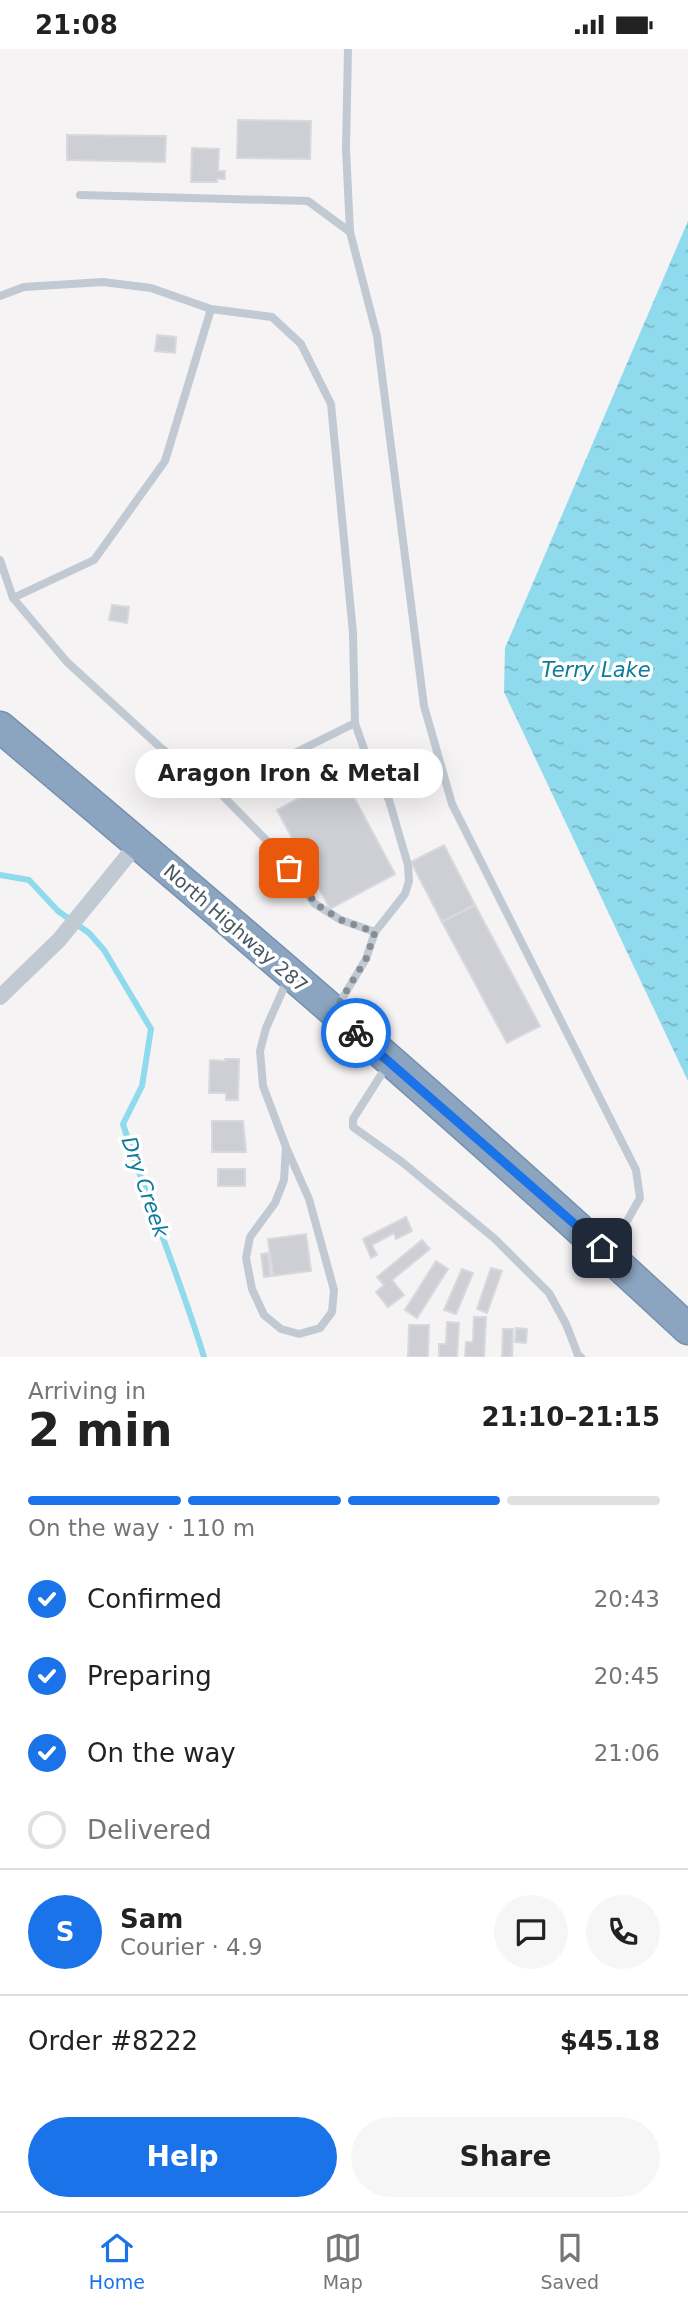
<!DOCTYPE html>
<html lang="en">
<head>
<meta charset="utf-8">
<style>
  :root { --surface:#fff; --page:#f6f6f6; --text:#222; --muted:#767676; --line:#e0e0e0; --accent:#1a73e8 }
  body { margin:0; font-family:"DejaVu Sans",sans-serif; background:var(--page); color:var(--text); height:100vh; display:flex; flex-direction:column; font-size:26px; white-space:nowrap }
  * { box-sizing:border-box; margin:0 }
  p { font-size:23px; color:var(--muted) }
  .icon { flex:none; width:38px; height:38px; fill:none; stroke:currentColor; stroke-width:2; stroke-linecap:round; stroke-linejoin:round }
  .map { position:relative; height:1308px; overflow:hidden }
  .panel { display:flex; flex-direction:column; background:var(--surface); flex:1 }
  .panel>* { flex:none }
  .pin { position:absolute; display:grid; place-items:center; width:60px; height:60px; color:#fff; margin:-30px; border-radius:14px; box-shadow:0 4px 10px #0006 }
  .courier { position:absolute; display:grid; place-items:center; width:70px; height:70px; margin:-35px; border:5px solid #1a73e8; border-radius:50%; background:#fff; color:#222; box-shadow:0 2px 9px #0007 }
  .bubble { position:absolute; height:49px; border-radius:24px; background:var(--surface); box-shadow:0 7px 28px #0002; font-size:23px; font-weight:700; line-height:49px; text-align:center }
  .head em { font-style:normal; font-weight:700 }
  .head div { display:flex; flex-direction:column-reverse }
  .head { display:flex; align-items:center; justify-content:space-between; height:119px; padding:0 28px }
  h1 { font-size:46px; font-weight:700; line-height:52px }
  .bar { display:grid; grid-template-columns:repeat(4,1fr); gap:10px 7px; align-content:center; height:84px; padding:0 28px }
  .bar i { height:9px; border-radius:5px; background:var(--line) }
  .bar .current { background:var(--accent) }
  .bar p { grid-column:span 4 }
  .line { display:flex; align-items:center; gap:18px; padding:0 28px; border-top:2px solid var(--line) }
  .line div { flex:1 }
  .round { display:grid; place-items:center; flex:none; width:74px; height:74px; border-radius:37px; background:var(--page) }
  ol { padding:0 28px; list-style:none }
  li { display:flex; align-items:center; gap:21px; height:77px }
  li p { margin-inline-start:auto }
  li .icon { padding:7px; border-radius:50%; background:var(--accent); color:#fff; stroke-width:4 }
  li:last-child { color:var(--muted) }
  li i { width:38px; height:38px; border:4px solid var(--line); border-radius:50% }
  .action { display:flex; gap:14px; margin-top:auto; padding:14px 28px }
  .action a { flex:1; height:80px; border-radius:42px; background:var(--accent); color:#fff; font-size:28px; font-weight:700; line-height:80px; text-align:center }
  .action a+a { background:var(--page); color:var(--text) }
  .status { display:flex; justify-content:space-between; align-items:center; height:49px; padding:0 35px; background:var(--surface); direction:ltr }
  .status svg { height:19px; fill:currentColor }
  .tabs { display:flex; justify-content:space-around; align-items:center; height:98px; border-top:2px solid var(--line); background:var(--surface); font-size:19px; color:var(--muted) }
  .tabs a { display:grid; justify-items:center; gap:4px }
  .tabs .current { color:var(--accent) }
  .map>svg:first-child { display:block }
</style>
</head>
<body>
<div class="status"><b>21:08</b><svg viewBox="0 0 49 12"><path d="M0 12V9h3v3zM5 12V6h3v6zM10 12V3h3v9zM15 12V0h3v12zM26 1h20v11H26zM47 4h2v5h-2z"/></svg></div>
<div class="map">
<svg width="688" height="1308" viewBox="0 0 688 1308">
  <defs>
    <pattern id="water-ripples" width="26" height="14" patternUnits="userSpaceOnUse" patternTransform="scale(1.75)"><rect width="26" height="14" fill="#90daee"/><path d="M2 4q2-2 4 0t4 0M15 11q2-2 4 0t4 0" fill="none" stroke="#78b4c4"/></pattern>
  </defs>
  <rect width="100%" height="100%" fill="#f5f3f3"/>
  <!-- water -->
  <polygon fill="url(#water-ripples)" points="688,172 688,1032 504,643 505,599"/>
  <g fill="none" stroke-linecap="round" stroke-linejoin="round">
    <!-- stream -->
    <path stroke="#90daee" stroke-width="6" d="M0 826 29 831 58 862 89 884 104 901 151 980 142 1037 123 1075C148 1154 180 1229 204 1308"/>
  </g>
  <!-- building -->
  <g fill="#cdcfd5" stroke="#d7d9de" stroke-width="2">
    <polygon points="238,71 311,72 310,110 237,109"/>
    <polygon points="67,86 166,87 165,113 67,111"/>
    <polygon points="192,99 219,100 218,122 225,122 225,130 217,130 217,133 191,133"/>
    <polygon points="157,286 176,288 175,304 155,302"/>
    <polygon points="112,556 129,558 127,574 109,571"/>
    <polygon points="342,726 395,825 330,860 277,761"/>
    <polygon points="444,796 475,856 442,873 411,813"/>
    <polygon points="475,856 540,977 507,994 442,873"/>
    <polygon points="225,1010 239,1010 238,1051 226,1051 226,1044 209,1044 210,1011 225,1012"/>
    <polygon points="212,1072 243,1072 246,1103 212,1103"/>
    <rect x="218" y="1120" width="27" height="17"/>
    <polygon points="406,1168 412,1182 396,1190 394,1184 372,1196 377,1206 371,1209 363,1190"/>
    <polygon points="306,1185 311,1222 273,1227 268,1190"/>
    <polygon points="422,1191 430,1200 392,1231 404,1246 388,1258 376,1243 384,1236 377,1228"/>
    <polygon points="268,1204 271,1227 264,1228 261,1205"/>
    <polygon points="436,1212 448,1220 417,1269 405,1261"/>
    <polygon points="491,1219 502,1222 487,1264 477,1260"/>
    <polygon points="462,1220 473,1224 456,1265 444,1261"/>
    <polygon points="474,1268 486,1268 484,1308 465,1308 466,1293 473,1293"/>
    <polygon points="447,1273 459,1274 457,1308 439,1308 439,1295 446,1295"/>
    <polygon points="409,1276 429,1276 428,1308 408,1308"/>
    <polygon points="516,1279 527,1280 526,1294 515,1293"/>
    <polygon points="503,1280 513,1280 512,1308 502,1308"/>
  </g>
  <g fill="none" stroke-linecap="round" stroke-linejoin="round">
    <!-- highway casing -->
    <g stroke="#7690ad" stroke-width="33">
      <path id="highway" d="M0 678C233 874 465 1072 688 1280"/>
    </g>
    <!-- lane -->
    <g stroke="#c1cad2" stroke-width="8">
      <polyline points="348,0 346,100 350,183"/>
      <polyline points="80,146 308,152 350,183 377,287 424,657 452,755 636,1121 640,1149 627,1172 604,1197"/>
      <polyline points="0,247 24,238 103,233 151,239 211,260 272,268 301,295 331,355 353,584 355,674 218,742"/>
      <polyline points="0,511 13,549 67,613 161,699 218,742 276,801 315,855 341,871 375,883 366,910 337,958"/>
      <polyline points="13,549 94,511 165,412 211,260"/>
      <polyline points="355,674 370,717 389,751 408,816 409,832 405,845 375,883"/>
      <polyline points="388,1015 353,1070 353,1078 402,1113 495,1190 549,1244 566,1275 578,1306 581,1308"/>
      <polyline points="286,1098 284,1131 275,1154 250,1188 246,1209 252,1240 264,1266 281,1280 299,1285 320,1279 332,1263 334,1241 309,1150 286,1098 263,1037 260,1002 266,979 287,932"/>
    </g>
    <!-- street -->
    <polyline stroke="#c1cad2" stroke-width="16" points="0,948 59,891 138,794"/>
    <!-- highway -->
    <use href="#highway" stroke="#8ba5c1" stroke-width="30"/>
  </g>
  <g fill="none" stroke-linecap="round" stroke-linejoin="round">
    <!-- done -->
    <polyline stroke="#868d94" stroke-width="7" stroke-dasharray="0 12.6" points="289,819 316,855 341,871 375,883 366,910 333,964 356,984"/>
    <!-- route -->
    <polyline stroke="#1a73e8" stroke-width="9" points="356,984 602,1199"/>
  </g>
  <g text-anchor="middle" stroke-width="7" stroke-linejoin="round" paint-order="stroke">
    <!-- street labels -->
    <g font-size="19" fill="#4a5661" stroke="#fff">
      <text transform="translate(236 879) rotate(41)" y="7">North Highway 287</text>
    </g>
    <!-- water labels -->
    <g font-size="21" font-style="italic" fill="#0c7c9b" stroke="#fff">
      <text x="596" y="628">Terry Lake</text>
      <text transform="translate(145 1138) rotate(71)" y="7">Dry Creek</text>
    </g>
  </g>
</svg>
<div class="pin" style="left:289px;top:819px;background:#ea580c"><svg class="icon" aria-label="bag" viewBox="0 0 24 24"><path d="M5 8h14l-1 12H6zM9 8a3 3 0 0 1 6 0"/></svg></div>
<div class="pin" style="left:602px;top:1199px;background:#1f2937"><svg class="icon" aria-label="home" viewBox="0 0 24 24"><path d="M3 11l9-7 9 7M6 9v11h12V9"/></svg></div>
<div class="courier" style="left:356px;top:984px"><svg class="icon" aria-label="bike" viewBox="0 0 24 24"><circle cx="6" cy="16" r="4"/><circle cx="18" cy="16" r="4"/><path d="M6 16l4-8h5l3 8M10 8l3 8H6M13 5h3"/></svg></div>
<div class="bubble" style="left:135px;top:700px;width:308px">Aragon Iron &amp; Metal</div>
</div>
<section class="panel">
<div class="head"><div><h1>2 min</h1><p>Arriving in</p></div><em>21:10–21:15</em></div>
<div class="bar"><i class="current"></i><i class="current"></i><i class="current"></i><i></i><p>On the way · 110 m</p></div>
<ol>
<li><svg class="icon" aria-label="check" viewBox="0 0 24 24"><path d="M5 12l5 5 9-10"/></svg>Confirmed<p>20:43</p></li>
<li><svg class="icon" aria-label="check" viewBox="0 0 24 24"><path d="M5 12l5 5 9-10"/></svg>Preparing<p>20:45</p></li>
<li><svg class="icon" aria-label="check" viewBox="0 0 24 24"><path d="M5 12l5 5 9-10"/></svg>On the way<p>21:06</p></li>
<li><i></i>Delivered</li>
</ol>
<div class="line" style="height:126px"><b class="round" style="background:var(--accent);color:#fff">S</b><div><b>Sam</b><p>Courier · 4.9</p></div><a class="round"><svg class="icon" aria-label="chat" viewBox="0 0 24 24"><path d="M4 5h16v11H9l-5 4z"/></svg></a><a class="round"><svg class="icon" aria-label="phone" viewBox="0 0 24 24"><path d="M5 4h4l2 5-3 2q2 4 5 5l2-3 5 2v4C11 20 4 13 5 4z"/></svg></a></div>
<div class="line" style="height:91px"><div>Order #8222</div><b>$45.18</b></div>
<div class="action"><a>Help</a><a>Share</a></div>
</section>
<nav class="tabs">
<a class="current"><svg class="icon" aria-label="home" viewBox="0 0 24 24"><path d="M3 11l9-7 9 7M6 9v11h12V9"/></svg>Home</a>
<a><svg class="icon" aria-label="map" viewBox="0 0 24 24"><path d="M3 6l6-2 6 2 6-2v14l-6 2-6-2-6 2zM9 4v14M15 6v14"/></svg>Map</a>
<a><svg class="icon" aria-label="saved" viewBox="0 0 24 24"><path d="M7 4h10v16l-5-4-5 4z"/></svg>Saved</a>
</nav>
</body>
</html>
